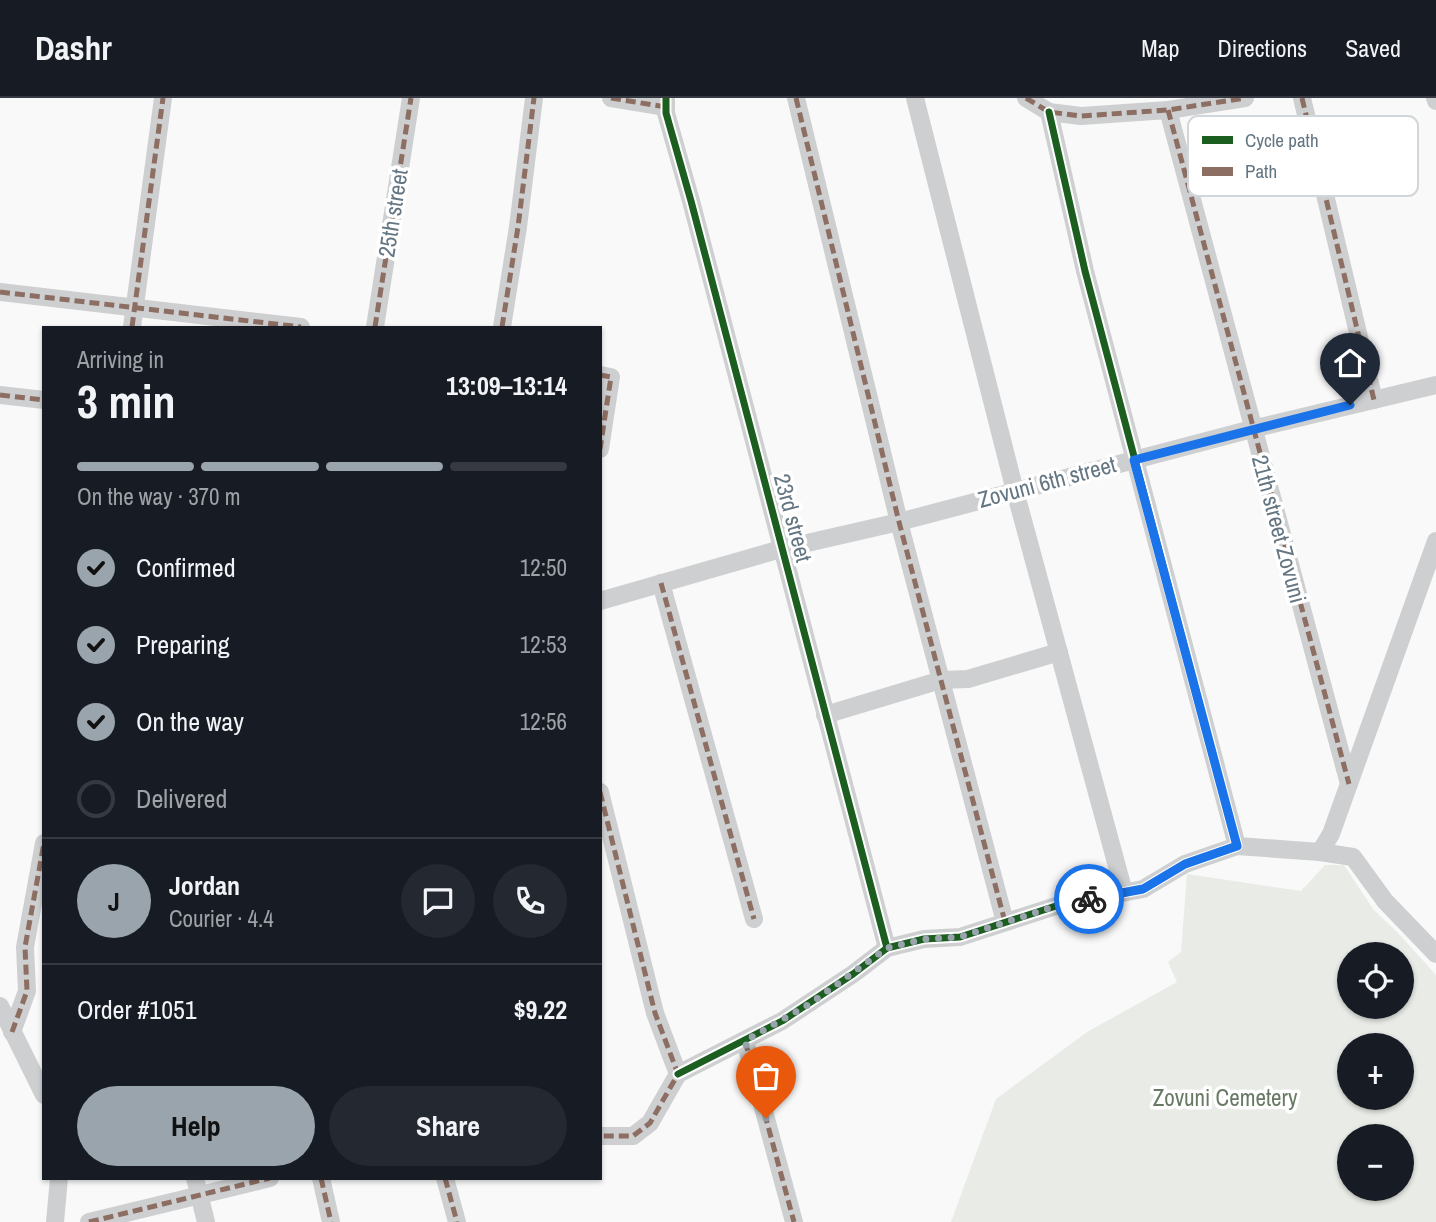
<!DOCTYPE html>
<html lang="en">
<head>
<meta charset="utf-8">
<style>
  :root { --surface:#171b24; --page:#242831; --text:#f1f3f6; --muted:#9ea1a6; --line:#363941; --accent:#99a4ac }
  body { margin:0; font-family:"Archivo Narrow",sans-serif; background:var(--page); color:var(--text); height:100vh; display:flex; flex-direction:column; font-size:26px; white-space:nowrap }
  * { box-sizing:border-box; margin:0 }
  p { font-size:23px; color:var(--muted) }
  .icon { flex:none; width:38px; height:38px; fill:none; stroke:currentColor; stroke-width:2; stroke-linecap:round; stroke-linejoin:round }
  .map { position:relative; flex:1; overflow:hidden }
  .panel { position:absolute; left:42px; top:228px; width:560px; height:854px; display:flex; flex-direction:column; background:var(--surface); border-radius:0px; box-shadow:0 2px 5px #0004 }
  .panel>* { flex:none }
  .controls { position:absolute; left:1337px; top:844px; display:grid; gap:14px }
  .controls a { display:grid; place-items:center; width:77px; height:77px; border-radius:50%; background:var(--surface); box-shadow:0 2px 5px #0004; font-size:35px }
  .pin { position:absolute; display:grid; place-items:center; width:60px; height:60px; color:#fff; margin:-72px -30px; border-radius:50% 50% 50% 0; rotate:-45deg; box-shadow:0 0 7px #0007 }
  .pin .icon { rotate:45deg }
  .courier { position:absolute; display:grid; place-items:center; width:70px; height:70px; margin:-35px; border:5px solid #1a73e8; border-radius:50%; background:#fff; color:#222; box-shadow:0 2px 9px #0007 }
  .overview em { font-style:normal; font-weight:700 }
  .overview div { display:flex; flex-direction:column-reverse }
  .overview { display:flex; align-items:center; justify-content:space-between; height:119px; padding:0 35px }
  h1 { font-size:46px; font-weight:700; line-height:52px }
  .bar { display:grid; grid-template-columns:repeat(4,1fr); gap:10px 7px; align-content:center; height:84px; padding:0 35px }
  .bar i { height:9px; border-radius:5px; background:var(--line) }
  .bar .selected { background:var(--accent) }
  .bar p { grid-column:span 4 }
  .line { display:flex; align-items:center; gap:18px; padding:0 35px; border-top:2px solid var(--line) }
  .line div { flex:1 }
  .round { display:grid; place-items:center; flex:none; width:74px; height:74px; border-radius:37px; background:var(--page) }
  ol { padding:0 35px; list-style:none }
  li { display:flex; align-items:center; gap:21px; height:77px }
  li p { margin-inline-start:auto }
  li .icon { padding:7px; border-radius:50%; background:var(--accent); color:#111; stroke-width:4 }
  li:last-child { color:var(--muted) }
  li i { width:38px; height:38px; border:4px solid var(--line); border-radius:50% }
  .primary-button { display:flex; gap:14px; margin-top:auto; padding:14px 35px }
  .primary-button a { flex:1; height:80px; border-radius:42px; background:var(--accent); color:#111; font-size:28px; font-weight:700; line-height:80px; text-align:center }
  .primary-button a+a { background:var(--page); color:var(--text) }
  header { display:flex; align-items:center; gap:42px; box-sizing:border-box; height:98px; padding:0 35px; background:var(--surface); border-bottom:2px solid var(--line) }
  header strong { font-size:33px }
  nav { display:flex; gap:38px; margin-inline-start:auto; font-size:24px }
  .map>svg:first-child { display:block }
</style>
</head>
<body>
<header>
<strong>Dashr</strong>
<nav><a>Map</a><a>Directions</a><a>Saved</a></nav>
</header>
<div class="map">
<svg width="1436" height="1124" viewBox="0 0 1436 1124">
  <rect width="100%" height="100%" fill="#f9f9f9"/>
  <!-- green -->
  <path fill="#e8ebe6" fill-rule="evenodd" d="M1325 767H1344L1373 811 1399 836 1436 877V1124H951L996 1001 1087 934 1177 884 1168 864 1181 854 1187 776 1301 793ZM1349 856H1402V908H1349ZM1349 947H1402V999H1349ZM1349 1038H1402V1090H1349Z"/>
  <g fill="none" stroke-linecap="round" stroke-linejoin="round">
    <!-- minor -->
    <g stroke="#cecfd0" stroke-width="18">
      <polyline points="611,0 666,9"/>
      <polyline points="666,0 666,15 691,103 887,850"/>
      <polyline points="796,0 899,424 1005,824"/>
      <polyline points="915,0 1015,393 1124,794"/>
      <polyline points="1026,0 1049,14 1081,18 1168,12 1245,0"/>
      <polyline points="1302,0 1374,302"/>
      <polyline points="1435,0 1436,3"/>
      <polyline points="1168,12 1349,686"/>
      <polyline points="0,194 301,229"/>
      <polyline points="132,229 163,0"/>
      <polyline points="375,229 411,0"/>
      <polyline points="502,229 518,129 534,0"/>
      <polyline points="600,277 611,279 600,351"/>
      <polyline points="0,297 44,302"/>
      <polyline points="661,485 754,821"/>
      <polyline points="600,503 781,451 899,424 1252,331 1436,287"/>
      <polyline points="825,617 941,582 968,581 1059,554"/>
      <polyline points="600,694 655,915 678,976 650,1025 633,1038 600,1038"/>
      <polyline points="1237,748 1320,754 1353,759 1385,803 1436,856"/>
      <polyline points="1320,754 1331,736 1436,443"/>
      <polyline points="0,908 44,997"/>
      <polyline points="12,934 27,893 25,849 44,745"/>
      <polyline points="745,943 794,1124"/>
      <polyline points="678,976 782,923 853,876 887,850 924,841 960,839 1059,807 1143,791 1185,766 1237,748 1085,173 1049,14"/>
      <polyline points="195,1080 206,1124"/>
      <polyline points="321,1080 331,1124"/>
      <polyline points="445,1080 457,1124"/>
      <polyline points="55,1124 59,1080"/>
      <polyline points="89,1124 270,1080"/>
    </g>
    <!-- quiet -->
    <g stroke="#8d6e63" stroke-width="5" stroke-dasharray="10 5" stroke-linecap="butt">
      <polyline points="611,0 666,9"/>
      <polyline points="796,0 899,424 1005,824"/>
      <polyline points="1026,0 1049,14 1081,18 1168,12 1245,0"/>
      <polyline points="1302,0 1374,302"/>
      <polyline points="1168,12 1349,686"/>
      <polyline points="0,194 301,229"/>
      <polyline points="132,229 163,0"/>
      <polyline points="375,229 411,0"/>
      <polyline points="502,229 518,129 534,0"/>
      <polyline points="600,277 611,279 600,351"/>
      <polyline points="0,297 44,302"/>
      <polyline points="661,485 754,821"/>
      <polyline points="600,694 655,915 678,976 650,1025 633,1038 600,1038"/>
      <polyline points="12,934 27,893 25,849 44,745"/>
      <polyline points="745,943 794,1124"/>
      <polyline points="321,1080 331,1124"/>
      <polyline points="445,1080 457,1124"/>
      <polyline points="89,1124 270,1080"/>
    </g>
    <!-- cycleway casing -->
    <g stroke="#fff" stroke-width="11">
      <g id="cycleway">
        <polyline points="666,0 666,15 691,103 887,850"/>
        <polyline points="678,976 782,923 853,876 887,850 924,841 960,839 1059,807 1143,791 1185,766 1237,748 1085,173 1049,14"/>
      </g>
    </g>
    <!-- cycleway -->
    <use href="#cycleway" stroke="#1b5e20" stroke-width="7"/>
  </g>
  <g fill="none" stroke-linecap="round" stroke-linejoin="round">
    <!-- done -->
    <polyline stroke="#99a4ac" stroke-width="7" stroke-dasharray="0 12.6" points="766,1020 745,943 811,905 887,850 924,841 960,839 1059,807 1089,801"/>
    <!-- route -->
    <polyline stroke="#1a73e8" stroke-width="9" points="1089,801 1143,791 1185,766 1237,748 1134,362 1350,307"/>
  </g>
  <g text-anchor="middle" stroke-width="7" stroke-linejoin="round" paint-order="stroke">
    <!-- street labels -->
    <g font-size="23" fill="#657683" stroke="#fff">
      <text transform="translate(393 115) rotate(-81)" y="8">25th street</text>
      <text transform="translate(1047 384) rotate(-15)" y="8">Zovuni 6th street</text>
      <text transform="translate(793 420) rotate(75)" y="8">23rd street</text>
      <text transform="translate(1279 431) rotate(75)" y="8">21th street Zovuni</text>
    </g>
    <!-- park labels -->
    <g font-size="23" fill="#687a64" stroke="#fff">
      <text x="1225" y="1008">Zovuni Cemetery</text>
    </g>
  </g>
  <!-- legend -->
  <rect x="1188" y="18" width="230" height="80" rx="10" fill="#fff" stroke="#d1d6da" stroke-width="2"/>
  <rect x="1202" y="38" width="31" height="8" fill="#1b5e20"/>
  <rect x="1202" y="69" width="31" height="9" fill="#8d6e63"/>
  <g font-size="19" fill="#657683">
    <text x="1245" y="49">Cycle path</text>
    <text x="1245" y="80">Path</text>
  </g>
</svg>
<div class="controls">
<a><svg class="icon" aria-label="locate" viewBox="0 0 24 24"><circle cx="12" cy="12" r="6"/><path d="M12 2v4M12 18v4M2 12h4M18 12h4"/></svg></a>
<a>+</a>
<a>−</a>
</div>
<div class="pin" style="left:766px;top:1020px;background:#ea580c"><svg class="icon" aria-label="bag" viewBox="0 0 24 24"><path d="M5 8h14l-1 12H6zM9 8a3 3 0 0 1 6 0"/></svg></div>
<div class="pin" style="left:1350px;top:307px;background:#1f2937"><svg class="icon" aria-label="home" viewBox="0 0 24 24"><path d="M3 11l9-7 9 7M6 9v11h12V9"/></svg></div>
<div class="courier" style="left:1089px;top:801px"><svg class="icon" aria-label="bike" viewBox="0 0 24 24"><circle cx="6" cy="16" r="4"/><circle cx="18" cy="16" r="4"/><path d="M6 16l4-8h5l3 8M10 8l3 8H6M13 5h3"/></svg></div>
<section class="panel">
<div class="overview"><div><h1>3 min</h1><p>Arriving in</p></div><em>13:09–13:14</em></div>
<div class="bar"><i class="selected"></i><i class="selected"></i><i class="selected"></i><i></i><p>On the way · 370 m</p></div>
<ol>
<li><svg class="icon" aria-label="check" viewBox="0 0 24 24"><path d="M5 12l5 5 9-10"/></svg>Confirmed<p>12:50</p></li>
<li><svg class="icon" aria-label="check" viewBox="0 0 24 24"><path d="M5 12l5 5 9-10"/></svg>Preparing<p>12:53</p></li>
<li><svg class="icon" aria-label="check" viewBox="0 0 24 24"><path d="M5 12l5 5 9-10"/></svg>On the way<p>12:56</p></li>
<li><i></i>Delivered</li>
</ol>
<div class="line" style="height:126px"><b class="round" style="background:var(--accent);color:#111">J</b><div><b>Jordan</b><p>Courier · 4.4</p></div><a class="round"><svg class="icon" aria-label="chat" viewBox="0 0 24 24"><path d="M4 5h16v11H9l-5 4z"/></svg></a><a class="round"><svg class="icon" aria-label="phone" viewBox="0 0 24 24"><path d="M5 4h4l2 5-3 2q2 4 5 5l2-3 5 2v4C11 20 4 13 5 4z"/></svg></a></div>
<div class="line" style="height:91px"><div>Order #1051</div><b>$9.22</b></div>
<div class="primary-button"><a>Help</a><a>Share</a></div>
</section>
</div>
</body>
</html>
